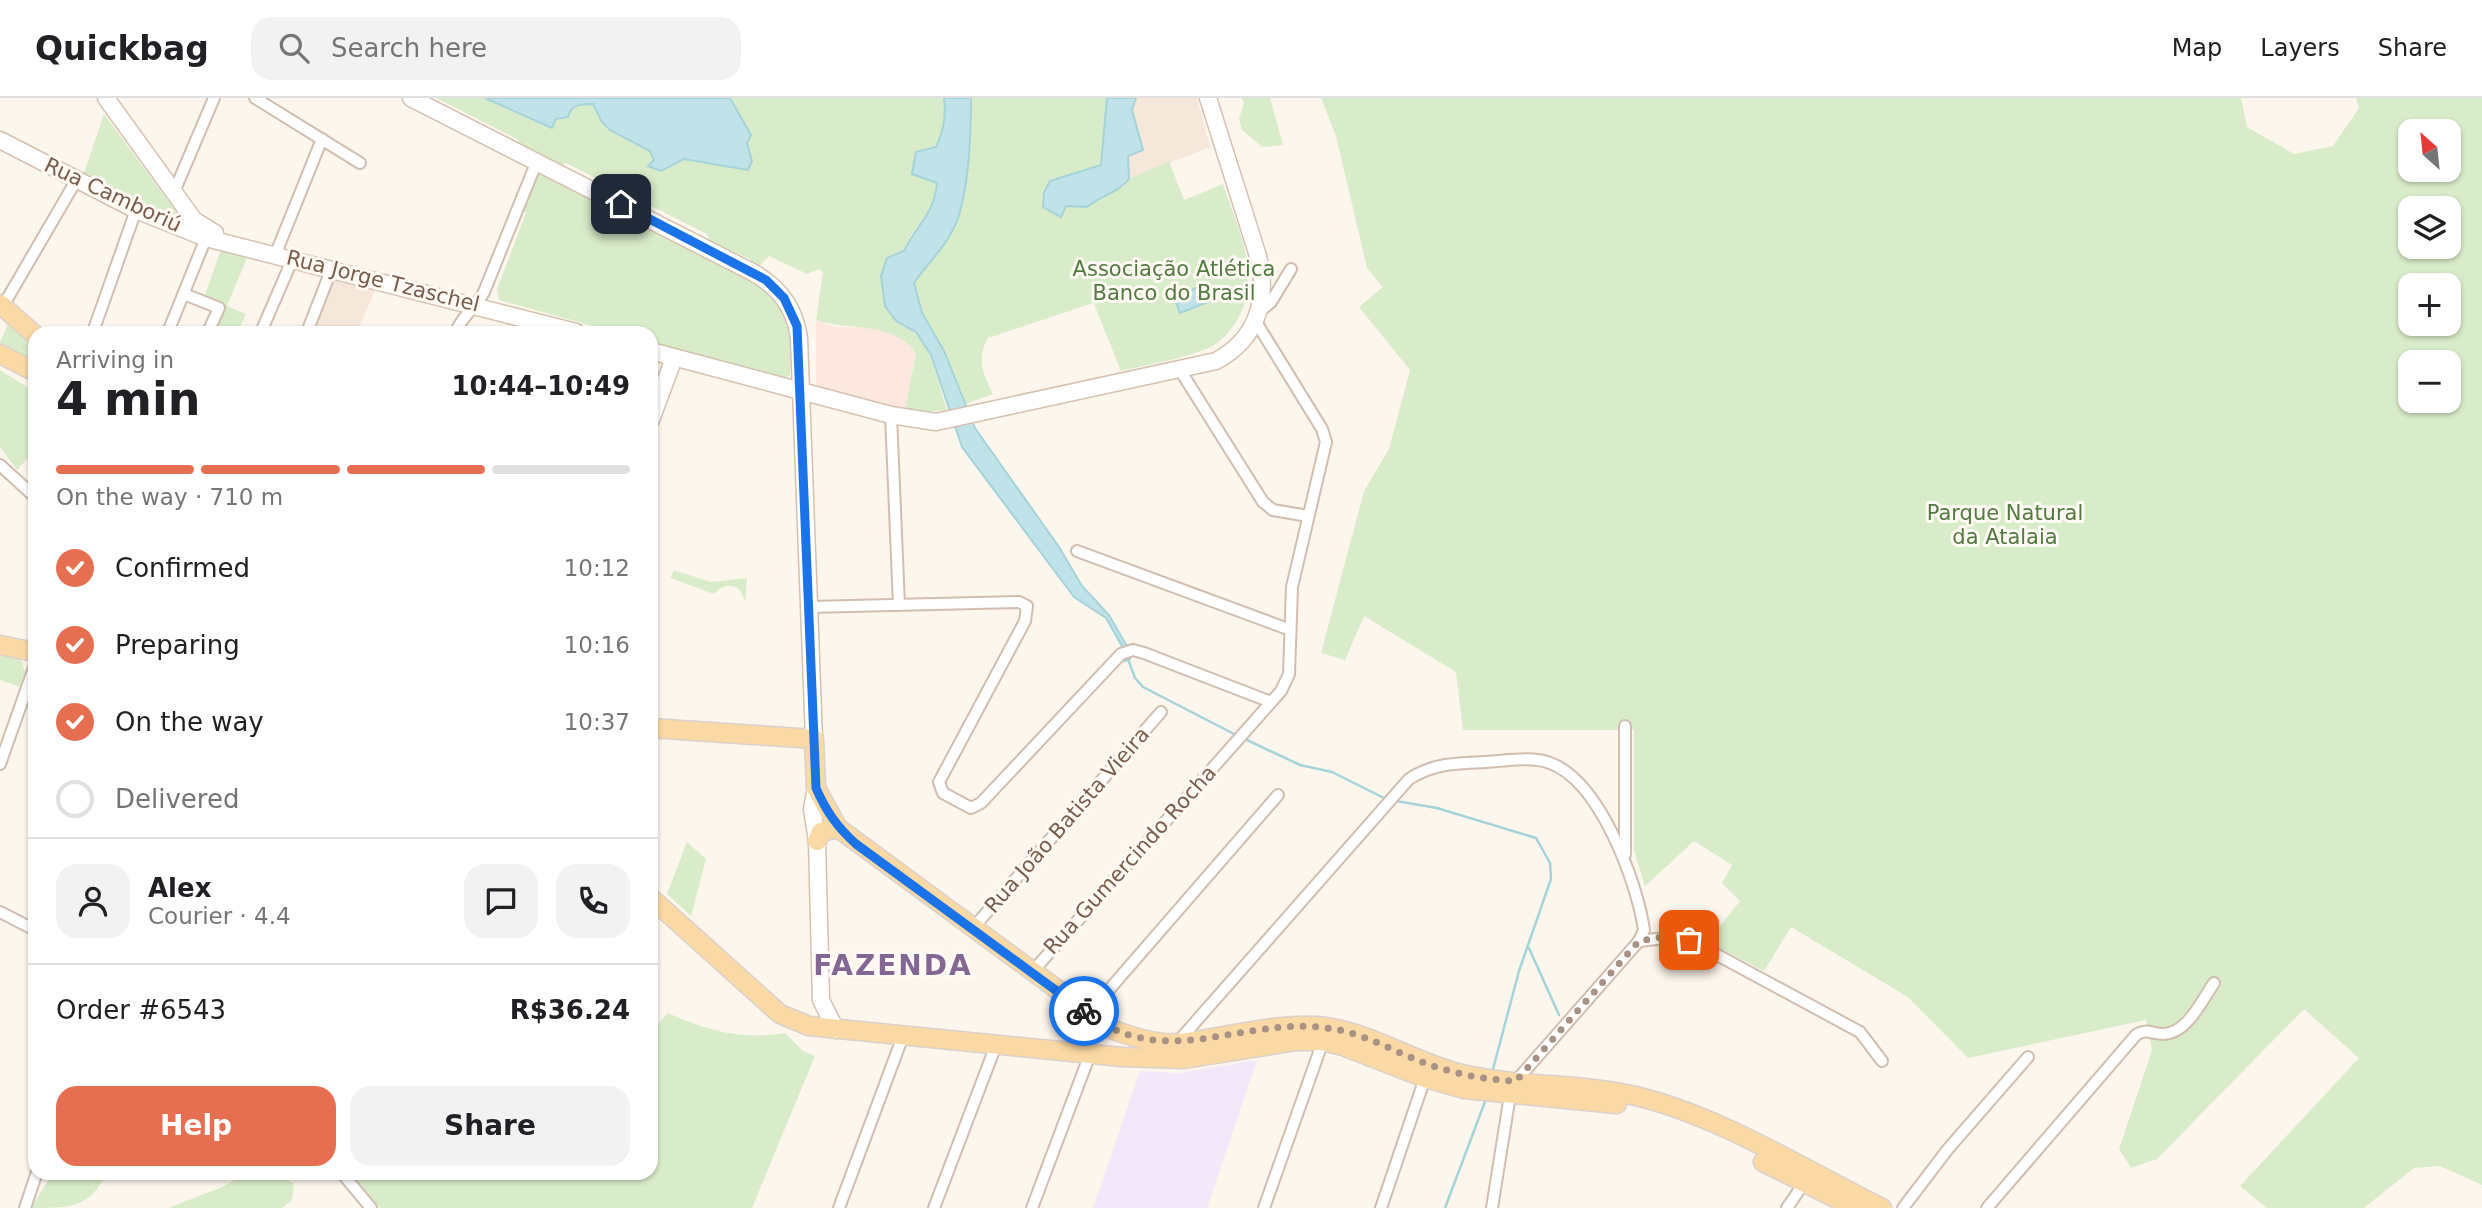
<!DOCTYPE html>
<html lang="en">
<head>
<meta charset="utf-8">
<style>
  :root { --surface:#fff; --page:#f2f2f2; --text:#202124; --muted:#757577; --line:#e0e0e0; --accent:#e76f51 }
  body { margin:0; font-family:"DejaVu Sans",sans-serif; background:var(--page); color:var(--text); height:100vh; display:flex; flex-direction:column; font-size:26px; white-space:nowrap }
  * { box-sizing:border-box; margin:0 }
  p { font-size:23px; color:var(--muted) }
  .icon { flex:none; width:38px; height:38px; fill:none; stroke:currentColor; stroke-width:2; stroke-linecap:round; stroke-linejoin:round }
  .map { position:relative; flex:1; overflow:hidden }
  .drawer { position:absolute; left:28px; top:228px; width:630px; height:854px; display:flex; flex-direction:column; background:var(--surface); border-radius:21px; box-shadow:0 2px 5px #0004 }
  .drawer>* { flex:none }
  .needle { width:46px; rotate:333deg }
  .fabs { position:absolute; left:2398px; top:21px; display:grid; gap:14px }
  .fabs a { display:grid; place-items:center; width:63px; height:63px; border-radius:14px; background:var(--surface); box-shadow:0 2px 5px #0004; font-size:35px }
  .pin { position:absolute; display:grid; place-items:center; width:60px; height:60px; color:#fff; margin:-30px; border-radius:14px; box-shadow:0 4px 10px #0006 }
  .courier { position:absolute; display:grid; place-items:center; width:70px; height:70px; margin:-35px; border:5px solid #1a73e8; border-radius:50%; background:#fff; color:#222; box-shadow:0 2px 9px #0007 }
  .head em { font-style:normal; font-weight:800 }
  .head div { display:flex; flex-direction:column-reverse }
  .head { display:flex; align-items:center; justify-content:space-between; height:119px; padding:0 28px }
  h1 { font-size:46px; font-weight:800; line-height:52px }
  .bar { display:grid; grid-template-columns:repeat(4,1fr); gap:10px 7px; align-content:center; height:84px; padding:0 28px }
  .bar i { height:9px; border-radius:5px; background:var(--line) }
  .bar .active { background:var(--accent) }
  .bar p { grid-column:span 4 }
  .line { display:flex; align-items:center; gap:18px; padding:0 28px; border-top:2px solid var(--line) }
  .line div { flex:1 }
  .round { display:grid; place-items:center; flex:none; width:74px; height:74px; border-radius:21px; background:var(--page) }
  ol { padding:0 28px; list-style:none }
  li { display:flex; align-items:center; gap:21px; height:77px }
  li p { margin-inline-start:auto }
  li .icon { padding:7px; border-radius:50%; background:var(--accent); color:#fff; stroke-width:4 }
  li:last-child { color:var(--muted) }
  li i { width:38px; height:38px; border:4px solid var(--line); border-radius:50% }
  .primary-button { display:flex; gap:14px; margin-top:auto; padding:14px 28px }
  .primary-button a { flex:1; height:80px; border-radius:21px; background:var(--accent); color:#fff; font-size:28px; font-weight:800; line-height:80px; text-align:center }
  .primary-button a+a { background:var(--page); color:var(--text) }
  header { display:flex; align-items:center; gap:42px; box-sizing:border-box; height:98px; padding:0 35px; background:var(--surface); border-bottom:2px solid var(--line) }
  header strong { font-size:33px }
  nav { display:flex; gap:38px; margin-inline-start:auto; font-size:24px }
  .search { width:490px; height:63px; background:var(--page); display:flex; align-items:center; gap:18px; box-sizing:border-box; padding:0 24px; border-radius:21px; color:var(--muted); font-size:26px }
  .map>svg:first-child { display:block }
</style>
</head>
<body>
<header>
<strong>Quickbag</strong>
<div class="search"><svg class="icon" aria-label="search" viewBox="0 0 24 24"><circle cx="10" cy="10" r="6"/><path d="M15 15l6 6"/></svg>Search here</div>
<nav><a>Map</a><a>Layers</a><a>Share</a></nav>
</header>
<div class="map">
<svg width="2482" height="1110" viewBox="0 0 2482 1110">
  <rect width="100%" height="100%" fill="#fdf6ec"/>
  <!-- residential -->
  <g fill="#f5e8da">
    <polygon points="1137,0 1197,0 1210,49 1129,81 1128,58 1143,52 1132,12"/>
    <polygon points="325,179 375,193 357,234 303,234"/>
  </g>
  <!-- commercial -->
  <polygon fill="#fde8e0" points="816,222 836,229 874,230 905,240 916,254 905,311 816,287"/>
  <!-- education -->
  <polygon fill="#f3e8fa" points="1257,962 1207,1110 1093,1110 1140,973 1179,975"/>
  <!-- green -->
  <g fill="#d8ecc9" fill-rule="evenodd">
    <path d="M436 0H485L552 30C559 15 577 6 593 6L602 24 650 53 661 73 684 61 748 72 752 63 747 45 751 37 731 0H944C949 37 936 50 912 75L937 85 935 106 911 137 904 153 896 223C933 237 935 279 947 312L927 314 905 311 916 255C891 222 852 234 816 222L823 174 819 171 807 176 769 158 759 168 752 165 750 161 711 144 707 136 566 65 559 69 521 49 517 41Z"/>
    <path d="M971 0H1107L1101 67 1050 83 1066 108 1087 109 1102 97 1123 89 1129 81 1169 63 1184 102 1223 86C1238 131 1264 180 1236 224 1230 233 1223 242 1214 247 1194 259 1145 267 1121 273L1086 186 1093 205 988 240C976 261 983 276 993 296L965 306 944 253 922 215 913 184C928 165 945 147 955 126 968 98 971 32 971 0Z"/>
    <polygon points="1242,0 1270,0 1283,47 1262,49 1242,32 1239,21 1244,5"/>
    <path d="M1321 0H2241L2247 29 2294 56 2333 48 2359 10 2356 0H2482V1087L2440 1068 2414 1070 2364 1110H2267L2240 1088 2359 960 2304 911 2157 1061 2131 1070 2119 1051 2152 952 2146 922 1968 960 1908 899 1791 829 1764 873 1707 844 1740 803 1722 785 1732 767 1694 743 1645 788 1634 753V632H1463L1456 574 1364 518 1345 562 1321 555 1364 393 1389 351 1410 272 1359 209 1383 189 1367 170 1336 38ZM2410 33H2448V72H2410ZM2410 110H2448V149H2410ZM2410 187H2448V226H2410ZM2410 264H2448V303H2410Z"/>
    <polygon points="104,16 180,119 179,121 84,75"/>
    <polygon points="542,74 747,175 779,202 790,228 790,277 781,282 774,280 772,276 651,244 651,234 615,234 499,202 497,191 526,115 523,113 535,79"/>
    <polygon points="221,152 247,160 227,208 246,216 238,234 213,232 223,207 204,199"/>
    <polygon points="9,224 35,247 35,265 1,249 0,244"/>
    <polygon points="0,272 35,294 35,352 17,372 0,349"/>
    <path d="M674 472 711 484 747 480 745 504C741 485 726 483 714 496L670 480Z"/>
    <polygon points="0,554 13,557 22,563 25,575 20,589 0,582"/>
    <polygon points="687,744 706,761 691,818 667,796"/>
    <path d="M668 915C708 933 741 942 785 935L803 953 815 958 752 1110H380L351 1075 651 1074V934Z"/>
    <path d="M53 1075V1074L107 1075C89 1110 71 1110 31 1110Z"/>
    <polygon points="249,1075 279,1075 294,1086 292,1102 282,1110 168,1110 220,1090"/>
  </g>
  <!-- water -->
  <g fill="#bfe3e8" stroke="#a5d3da" stroke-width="2">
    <path d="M485 0H730L751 37 747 45 752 63 748 72 684 61 661 73 648 68 654 62 650 53 610 32 602 24 593 6C583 6 570 6 568 19L556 21 552 30Z"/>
    <path d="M944 0H971C971 36 969 89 957 123 948 146 928 165 914 185L922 215 944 253 975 330 1059 449 1082 488 1109 517 1127 548 1130 561 1125 563 1123 550 1106 520 1074 499 962 349 931 257 916 234 896 223 885 208 881 178 887 160 904 153C917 125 934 118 937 85L912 76 916 54 936 49C944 31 946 19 944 0Z"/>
    <path d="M1107 0H1136L1132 12 1143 52 1128 58 1129 81C1119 94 1100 98 1087 109L1066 108 1061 119 1043 109 1044 94 1050 83 1101 67Z"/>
    <polygon points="1207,186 1213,202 1180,215 1174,199"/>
  </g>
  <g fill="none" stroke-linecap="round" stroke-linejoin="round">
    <!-- stream -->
    <g stroke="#a5d3da" stroke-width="2.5">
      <polyline points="1128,561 1135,580 1143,589 1236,637"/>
      <polyline points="1245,641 1300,667 1332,674 1386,701"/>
      <polyline points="1396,703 1437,710 1536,740 1550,765 1551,781 1519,873 1492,975"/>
      <polyline points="1529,850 1559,917"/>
      <polyline points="1445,1110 1486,1001"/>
    </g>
    <!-- street casing -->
    <g stroke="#d1beb0" stroke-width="14">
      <g id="street">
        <polyline points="255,0 360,65"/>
        <polyline points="174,94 214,0"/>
        <polyline points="276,155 322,41"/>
        <polyline points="184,196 219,210 208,234"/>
        <polyline points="3,208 77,81"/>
        <polyline points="1259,214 1271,204 1291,171"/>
        <polyline points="93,234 136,112"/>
        <polyline points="168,234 206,140"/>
        <polyline points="261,234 293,160"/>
        <polyline points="307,234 332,170"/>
        <path d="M456 234C462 217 476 210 484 194L537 63"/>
        <polyline points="1180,272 1263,404 1273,412 1308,418"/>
        <polyline points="891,317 899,507"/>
        <polyline points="0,367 35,399"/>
        <polyline points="1077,453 1288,531"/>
        <polyline points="809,509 1019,504 1027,508 1025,523 939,684 943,695 971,710 981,705 1121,556 1133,552 1144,555 1271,604"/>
        <polyline points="1625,628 1625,756"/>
        <polyline points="0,666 35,567"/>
        <polyline points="0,814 35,832"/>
        <polyline points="974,829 1161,614"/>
        <polyline points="1639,843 1682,838 1860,934 1882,963"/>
        <polyline points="1033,873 1281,593 1289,576 1292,489 1326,344 1322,331 1256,224"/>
        <polyline points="1088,916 1278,697"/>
        <path d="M1176 946 1409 681C1433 665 1459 665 1486 664 1506 663 1531 658 1550 665 1600 683 1637 784 1644 832L1639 843 1516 983"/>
        <polyline points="341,1074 371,1110"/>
        <polyline points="25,1110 37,1074"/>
        <polyline points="839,1110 903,938"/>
        <polyline points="934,1110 996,947"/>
        <polyline points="1032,1110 1090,956"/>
        <polyline points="1264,1110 1323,943"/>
        <polyline points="1381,1110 1425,980"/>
        <polyline points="1492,1110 1510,997"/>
        <polyline points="1787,1110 1804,1085"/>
        <polyline points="1903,1110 1948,1051 2028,959"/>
        <path d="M1987 1110 2136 937C2146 930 2152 936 2163 936 2187 936 2202 902 2214 885"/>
      </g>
    </g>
    <!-- secondary casing -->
    <g stroke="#d6c0b0" stroke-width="19">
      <g id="secondary">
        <polyline points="106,0 194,122 215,135"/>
        <path d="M411 0 754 175C780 190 795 210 799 240L814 641"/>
        <polyline points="0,42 136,112 206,140 576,234"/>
        <path d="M651 253 891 317 936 324 1216 263C1257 241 1269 202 1258 158L1208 0"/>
        <polyline points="651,322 674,260"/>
        <polyline points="816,690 812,711 817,743 821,902 836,932"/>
      </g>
    </g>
    <!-- primary casing -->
    <g stroke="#dad1cd" stroke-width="21">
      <g id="primary">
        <polyline points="0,206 35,237"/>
        <polyline points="0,256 35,274"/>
        <polyline points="0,547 35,554"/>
        <path d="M651 630 814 641 816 690 838 730 1111 931C1132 939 1157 947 1179 945 1227 940 1278 923 1326 929 1373 936 1416 965 1462 976 1519 989 1579 985 1636 998 1722 1019 1803 1071 1882 1110"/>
        <polyline points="817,743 821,734 838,730"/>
        <polyline points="651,800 780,916 809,928 1122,959 1184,961 1296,943 1323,943 1343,948 1425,980 1464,991 1617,1006"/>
        <polyline points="1763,1064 1855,1110"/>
      </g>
    </g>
    <!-- street -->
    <use href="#street" stroke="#fff" stroke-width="10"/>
    <!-- secondary -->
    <use href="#secondary" stroke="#fff" stroke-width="16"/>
    <!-- primary -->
    <use href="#primary" stroke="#fbd9a5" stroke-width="18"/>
  </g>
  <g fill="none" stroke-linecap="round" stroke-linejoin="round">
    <!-- done -->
    <path stroke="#a89285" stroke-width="7" stroke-dasharray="0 12.6" d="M1084 913C1165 976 1240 918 1327 930 1362 934 1395 954 1427 966 1456 976 1486 982 1516 983L1639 843 1673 837 1689 842"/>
    <!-- route -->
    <path stroke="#1a73e8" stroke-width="9" d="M621 106 766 182 784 200 797 228 816 690C826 713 837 729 856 746L1084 913"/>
  </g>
  <g text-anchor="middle" stroke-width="6" stroke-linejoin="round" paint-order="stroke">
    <!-- street labels -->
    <g font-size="21" fill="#7a5c4d" stroke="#fffaf3">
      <text transform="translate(113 97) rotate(25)" y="7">Rua Camboriú</text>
      <text transform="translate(383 183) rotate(14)" y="7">Rua Jorge Tzaschel</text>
      <text transform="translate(1067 722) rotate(-49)" y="7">Rua João Batista Vieira</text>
      <text transform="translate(1130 762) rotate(-48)" y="7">Rua Gumercindo Rocha</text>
    </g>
    <!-- park labels -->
    <g font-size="21" fill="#537a41" stroke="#fffaf3">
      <text x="1174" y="178">Associação Atlética<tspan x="1174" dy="24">Banco do Brasil</tspan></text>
      <text x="2005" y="422">Parque Natural<tspan x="2005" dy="24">da Atalaia</tspan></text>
    </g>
    <!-- district labels -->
    <g font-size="28" font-weight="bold" letter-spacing="2" fill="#846695" stroke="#fffaf3">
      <text x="893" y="877">FAZENDA</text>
    </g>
  </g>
</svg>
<div class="fabs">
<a><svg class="needle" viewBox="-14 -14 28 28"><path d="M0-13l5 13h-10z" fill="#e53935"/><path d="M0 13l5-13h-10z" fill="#757577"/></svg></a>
<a><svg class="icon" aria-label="layers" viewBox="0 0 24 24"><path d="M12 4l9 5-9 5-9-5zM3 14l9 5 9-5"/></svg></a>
<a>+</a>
<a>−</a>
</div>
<div class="pin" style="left:1689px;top:842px;background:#ea580c"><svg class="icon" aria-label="bag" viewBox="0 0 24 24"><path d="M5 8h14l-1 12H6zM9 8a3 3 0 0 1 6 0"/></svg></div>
<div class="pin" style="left:621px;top:106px;background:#1f2937"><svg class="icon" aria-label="home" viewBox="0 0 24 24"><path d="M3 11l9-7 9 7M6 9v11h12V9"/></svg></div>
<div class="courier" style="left:1084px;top:913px"><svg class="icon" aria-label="bike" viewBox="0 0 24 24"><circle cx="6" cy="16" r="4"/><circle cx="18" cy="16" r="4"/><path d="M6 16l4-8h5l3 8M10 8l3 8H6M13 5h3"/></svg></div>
<section class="drawer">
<div class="head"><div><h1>4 min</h1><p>Arriving in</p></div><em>10:44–10:49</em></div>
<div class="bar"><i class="active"></i><i class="active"></i><i class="active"></i><i></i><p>On the way · 710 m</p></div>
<ol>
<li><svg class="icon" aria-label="check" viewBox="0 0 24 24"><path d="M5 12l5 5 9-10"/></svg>Confirmed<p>10:12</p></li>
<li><svg class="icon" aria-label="check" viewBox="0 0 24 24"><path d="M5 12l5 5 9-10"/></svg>Preparing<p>10:16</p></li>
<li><svg class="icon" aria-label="check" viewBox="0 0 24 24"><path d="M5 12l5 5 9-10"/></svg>On the way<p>10:37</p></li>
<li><i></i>Delivered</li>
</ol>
<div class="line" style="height:126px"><a class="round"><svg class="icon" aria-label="person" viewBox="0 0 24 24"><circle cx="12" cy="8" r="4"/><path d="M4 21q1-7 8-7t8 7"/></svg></a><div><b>Alex</b><p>Courier · 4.4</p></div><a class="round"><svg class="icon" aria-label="chat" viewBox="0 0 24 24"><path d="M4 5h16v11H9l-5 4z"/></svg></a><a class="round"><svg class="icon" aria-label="phone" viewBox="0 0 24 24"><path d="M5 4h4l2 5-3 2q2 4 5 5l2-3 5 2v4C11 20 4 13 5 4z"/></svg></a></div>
<div class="line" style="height:91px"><div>Order #6543</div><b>R$36.24</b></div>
<div class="primary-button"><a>Help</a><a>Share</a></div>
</section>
</div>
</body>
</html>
